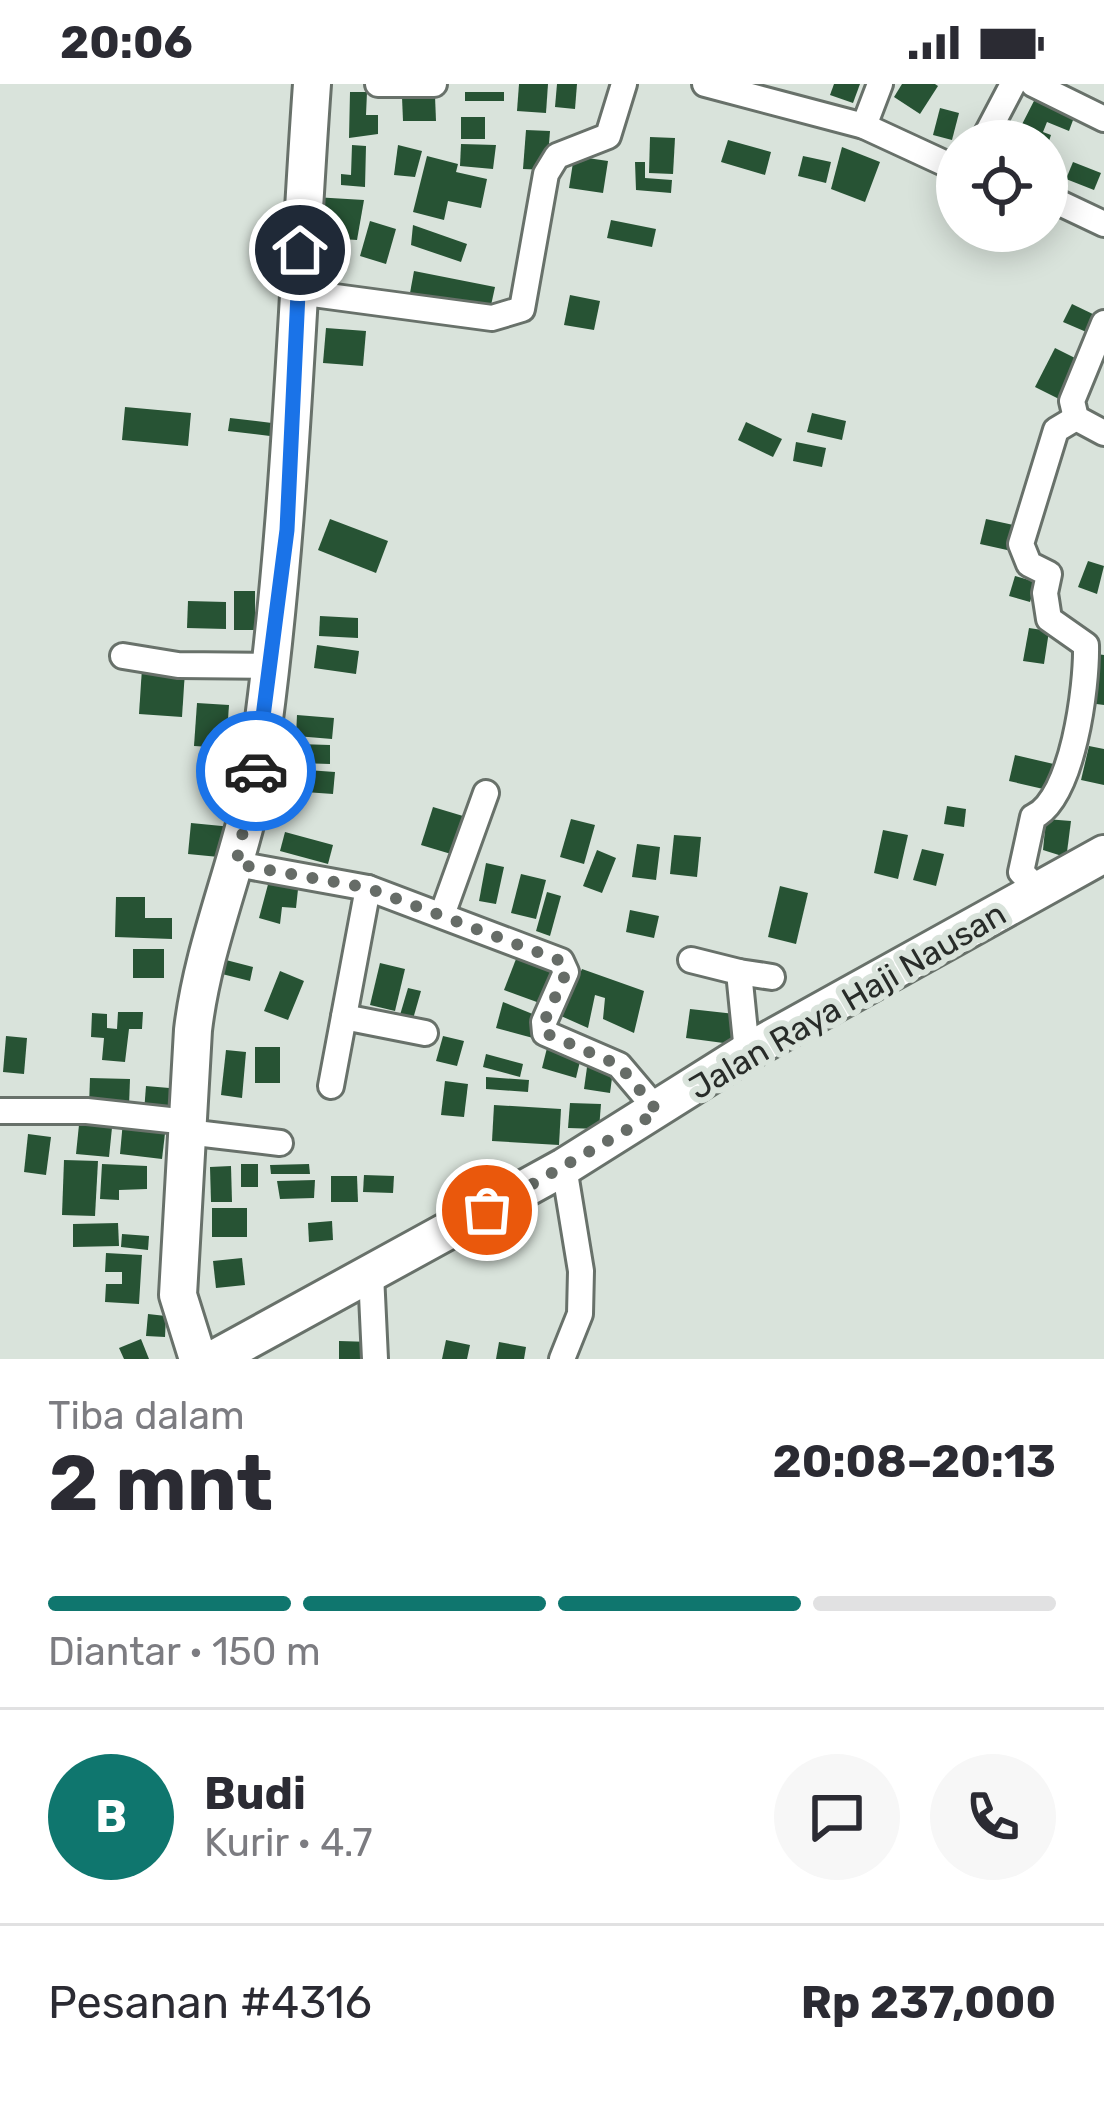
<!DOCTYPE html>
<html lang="id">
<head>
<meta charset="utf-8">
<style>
  :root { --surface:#fff; --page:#f7f7f7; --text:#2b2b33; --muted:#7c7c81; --line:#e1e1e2; --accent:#0f766e }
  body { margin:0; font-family:Rubik,sans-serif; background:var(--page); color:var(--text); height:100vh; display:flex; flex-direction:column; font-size:45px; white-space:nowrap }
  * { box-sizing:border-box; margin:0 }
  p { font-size:39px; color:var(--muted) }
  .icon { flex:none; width:66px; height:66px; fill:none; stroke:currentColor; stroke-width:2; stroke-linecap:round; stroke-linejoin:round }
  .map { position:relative; height:1275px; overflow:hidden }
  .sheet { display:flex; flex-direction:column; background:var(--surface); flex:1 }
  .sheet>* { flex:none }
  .controls { position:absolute; left:936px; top:36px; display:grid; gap:24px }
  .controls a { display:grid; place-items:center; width:132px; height:132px; border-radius:50%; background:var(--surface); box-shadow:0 6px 30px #0003; font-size:60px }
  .pin { position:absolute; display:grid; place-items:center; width:102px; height:102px; color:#fff; margin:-51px; border:6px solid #fff; border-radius:50%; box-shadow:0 3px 12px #0007 }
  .courier { position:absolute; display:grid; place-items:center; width:120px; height:120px; margin:-60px; border:9px solid #1a73e8; border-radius:50%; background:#fff; color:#222; box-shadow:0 3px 15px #0007 }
  .head em { font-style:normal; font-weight:700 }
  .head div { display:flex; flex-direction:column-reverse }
  .head { display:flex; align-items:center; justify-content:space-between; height:204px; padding:0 48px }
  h1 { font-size:78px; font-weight:700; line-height:90px }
  .bar { display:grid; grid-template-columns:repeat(4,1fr); gap:18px 12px; align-content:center; height:144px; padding:0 48px }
  .bar i { height:15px; border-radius:9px; background:var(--line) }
  .bar .on { background:var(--accent) }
  .bar p { grid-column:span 4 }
  .line { display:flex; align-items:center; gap:30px; padding:0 48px; border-top:3px solid var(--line) }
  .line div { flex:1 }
  .round { display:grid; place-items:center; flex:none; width:126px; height:126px; border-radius:63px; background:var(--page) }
  .status { display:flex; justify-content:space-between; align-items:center; height:84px; padding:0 60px; background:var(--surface); direction:ltr }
  .status svg { height:33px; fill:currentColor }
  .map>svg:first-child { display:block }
</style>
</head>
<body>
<div class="status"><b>20:06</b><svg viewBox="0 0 49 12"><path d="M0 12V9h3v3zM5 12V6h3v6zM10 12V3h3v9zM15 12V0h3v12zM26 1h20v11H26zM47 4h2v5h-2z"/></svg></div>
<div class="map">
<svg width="1104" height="1275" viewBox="0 0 1104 1275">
  <rect width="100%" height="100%" fill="#d9e3db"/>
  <!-- building -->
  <g fill="#275334">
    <polygon points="519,0 548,0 546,29 517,27"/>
    <polygon points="557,0 577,0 575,25 555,23"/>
    <polygon points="834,0 860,0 853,19 830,11"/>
    <polygon points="902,0 935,0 938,2 920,30 894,13"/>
    <polygon points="350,8 367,8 366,31 378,31 378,50 349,54"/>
    <rect x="465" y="8" width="39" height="9"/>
    <polygon points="435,12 436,37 403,37 402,13"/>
    <polygon points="1036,13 1076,28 1069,47 1047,38 1043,48 1051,51 1049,57 1016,52"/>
    <polygon points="940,24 959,29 952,56 933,51"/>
    <rect x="461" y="33" width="24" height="22"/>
    <polygon points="526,46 550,47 547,86 523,85"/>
    <polygon points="650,53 675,54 673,90 649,89"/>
    <polygon points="728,56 771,68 765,91 721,78"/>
    <polygon points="461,60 496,61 493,85 460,82"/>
    <polygon points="352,61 366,62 365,103 341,101 341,90 351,91"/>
    <polygon points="398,61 422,67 415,93 394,91"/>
    <polygon points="842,63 880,78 865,118 831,105"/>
    <polygon points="427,72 458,80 456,88 487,95 481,124 448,117 444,136 413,128"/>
    <polygon points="574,72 608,77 603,109 569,104"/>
    <polygon points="803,72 831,78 826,99 798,92"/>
    <polygon points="635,78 645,78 645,94 672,96 671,109 636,106"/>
    <polygon points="1073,78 1101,89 1094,106 1066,95"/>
    <polygon points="314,113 364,116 357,156 312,153"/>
    <polygon points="611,136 656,145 652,163 607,154"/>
    <polygon points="370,137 396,145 386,180 360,172"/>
    <polygon points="413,141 467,160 461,178 411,161"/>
    <polygon points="414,187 495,203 490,226 410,209"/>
    <polygon points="570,211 600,217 594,246 564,241"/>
    <polygon points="1072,220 1099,233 1091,250 1063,238"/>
    <polygon points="326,244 366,247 363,282 323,279"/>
    <polygon points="1055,264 1079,276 1059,315 1035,303"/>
    <polygon points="125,323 191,329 188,362 122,356"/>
    <polygon points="812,329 846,337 842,356 807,348"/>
    <polygon points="230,334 272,339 270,352 228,347"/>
    <polygon points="746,338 782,355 773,373 738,356"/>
    <polygon points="796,358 826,364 822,383 793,377"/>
    <polygon points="330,435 388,457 376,489 318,466"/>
    <polygon points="986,435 1022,443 1016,468 980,460"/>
    <polygon points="1088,477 1104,482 1097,510 1078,503"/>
    <polygon points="1015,492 1036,498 1030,518 1009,512"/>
    <rect x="234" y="507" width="21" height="39"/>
    <polygon points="188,517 226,518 226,545 187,544"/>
    <polygon points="320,532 358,534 358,554 319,552"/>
    <polygon points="1029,544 1049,547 1044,580 1023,577"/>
    <polygon points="317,561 359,567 356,590 314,584"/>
    <polygon points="1097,570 1104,571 1104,621 1089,619"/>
    <polygon points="142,584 185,587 182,633 139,630"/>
    <polygon points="197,619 229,621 226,664 194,662"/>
    <polygon points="297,631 334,634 332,655 296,652"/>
    <polygon points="298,660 330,661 330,680 298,679"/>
    <polygon points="1089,662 1104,665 1104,701 1081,696"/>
    <polygon points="1015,671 1058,681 1052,707 1009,697"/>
    <polygon points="216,681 242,686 236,721 210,716"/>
    <polygon points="293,685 335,688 333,710 291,707"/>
    <polygon points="947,722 966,725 964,743 944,740"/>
    <polygon points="433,723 463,732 451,770 421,761"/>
    <polygon points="571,735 595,741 584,780 560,773"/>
    <polygon points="1046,735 1071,737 1067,768 1062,772 1043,766"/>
    <polygon points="191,739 232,743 229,774 188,770"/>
    <polygon points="883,746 908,751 898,795 874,789"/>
    <polygon points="285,748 333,761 328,780 280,767"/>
    <polygon points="674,751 701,753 697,793 670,790"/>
    <polygon points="637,760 660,763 656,796 632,793"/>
    <polygon points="922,765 944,770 936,802 913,796"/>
    <polygon points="597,766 616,774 602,809 583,802"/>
    <polygon points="486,779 504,783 496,820 479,817"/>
    <polygon points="521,790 546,796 536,835 511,829"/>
    <polygon points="270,793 299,796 296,824 282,823 280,840 259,834"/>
    <polygon points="780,802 808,809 796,860 768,853"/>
    <polygon points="547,808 561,812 550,852 536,847"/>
    <polygon points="116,813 145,813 145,834 172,834 172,855 115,853"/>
    <polygon points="630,826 659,832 654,854 626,848"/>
    <rect x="133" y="865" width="31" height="29"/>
    <polygon points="516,875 557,890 545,921 504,906"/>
    <polygon points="226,876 253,883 250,897 222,890"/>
    <polygon points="380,879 405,885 395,927 370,921"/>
    <polygon points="582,885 644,907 634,949 603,935 605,914 595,911 588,944 561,932"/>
    <polygon points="280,887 304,897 288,936 264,927"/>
    <polygon points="408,904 421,907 413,935 400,931"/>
    <polygon points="503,918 540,933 533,954 496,944"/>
    <polygon points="690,925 735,930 731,960 686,954"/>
    <polygon points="118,928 143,928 142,945 129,945 125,978 102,976 104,954 91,953 92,929 107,930 107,944 117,945"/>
    <polygon points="6,952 27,954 24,990 3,988"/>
    <polygon points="443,952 464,957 457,982 436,977"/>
    <rect x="255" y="963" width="25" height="36"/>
    <polygon points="547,964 581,973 576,994 542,984"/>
    <polygon points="226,966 246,968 242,1014 221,1011"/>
    <polygon points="486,970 523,980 520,993 483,983"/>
    <polygon points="588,976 614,979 610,1009 584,1005"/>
    <polygon points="486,993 529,996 528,1008 486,1005"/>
    <polygon points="90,994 130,995 129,1022 89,1021"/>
    <polygon points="445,997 468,1000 464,1033 441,1031"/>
    <polygon points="146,1002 181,1005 179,1031 144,1028"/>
    <polygon points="570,1019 601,1020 599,1045 568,1044"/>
    <polygon points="494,1021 561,1025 559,1061 492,1057"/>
    <polygon points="80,1031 113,1034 109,1073 76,1070"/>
    <polygon points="123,1037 166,1041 162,1075 120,1070"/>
    <polygon points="28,1050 51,1053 46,1091 24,1088"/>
    <polygon points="64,1076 98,1077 95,1132 62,1131"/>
    <polygon points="102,1080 147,1082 147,1105 119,1106 119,1116 100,1115"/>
    <rect x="241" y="1080" width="17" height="23"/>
    <polygon points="309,1080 310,1090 271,1090 270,1081"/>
    <polygon points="231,1082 232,1118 211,1118 210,1083"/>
    <polygon points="364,1091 394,1092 393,1109 363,1108"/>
    <polygon points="331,1092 357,1092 358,1118 331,1118"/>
    <polygon points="315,1096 314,1114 280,1115 277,1097"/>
    <rect x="212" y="1124" width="35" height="29"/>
    <polygon points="332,1137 333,1156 309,1158 308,1139"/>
    <polygon points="118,1139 119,1162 73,1163 73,1140"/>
    <polygon points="122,1150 149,1152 148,1166 121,1163"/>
    <polygon points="106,1169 142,1171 139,1220 105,1218 106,1200 122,1200 122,1188 105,1188"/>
    <polygon points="242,1174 245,1201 216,1204 213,1177"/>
    <polygon points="148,1230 166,1232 165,1253 146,1252"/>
    <polygon points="141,1255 149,1275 124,1275 119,1264"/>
    <polygon points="446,1256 470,1261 467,1275 442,1275"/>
    <polygon points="339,1257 372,1258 371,1275 339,1275"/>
    <polygon points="499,1258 526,1263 524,1275 496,1275"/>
  </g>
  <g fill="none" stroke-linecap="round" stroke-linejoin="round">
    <!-- street casing -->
    <g stroke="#68716a" stroke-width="30">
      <g id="street">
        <polyline points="378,0 434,0"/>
        <polyline points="705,0 864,42 957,85"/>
        <polyline points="1033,0 1104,35"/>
        <polyline points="864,42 880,0"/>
        <polyline points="983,57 1013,0"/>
        <polyline points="1047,113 1104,140"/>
        <polyline points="298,208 492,234 522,225 546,90 557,72 608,52 624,0"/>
        <polyline points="1104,239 1072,317 1076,334 1104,349"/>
        <polyline points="123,572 178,581 270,582"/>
        <polyline points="236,780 368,804 561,877 566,888 544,938 545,949 619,981 658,1027"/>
        <path d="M1038 805 1021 788 1033 733C1073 715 1087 602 1086 561L1049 535 1045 509 1049 490 1029 480 1021 460 1056 346 1076 334"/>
        <polyline points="442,831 486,709"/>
        <polyline points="691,876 739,888 747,968"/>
        <polyline points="739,888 772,893"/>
        <polyline points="344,933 425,949"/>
        <polyline points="331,1002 368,804"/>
        <polyline points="0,1027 87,1027 188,1038"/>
        <polyline points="187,1048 280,1059"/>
        <polyline points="371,1190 375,1275"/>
        <polyline points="562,1275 580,1230 581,1187 564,1083"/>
      </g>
    </g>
    <!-- secondary casing -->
    <g stroke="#68716a" stroke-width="42">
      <g id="secondary">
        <path d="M198 1275 178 1211 193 946C204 852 246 766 259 672 291 448 296 225 312 0"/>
        <polyline points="214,1275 564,1083 747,968 1104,770"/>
      </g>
    </g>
    <!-- street -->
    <use href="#street" stroke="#fff" stroke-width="24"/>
    <!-- secondary -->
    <use href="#secondary" stroke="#fff" stroke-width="36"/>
  </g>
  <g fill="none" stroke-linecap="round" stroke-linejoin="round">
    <!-- done -->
    <polyline stroke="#666c67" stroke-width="12" stroke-dasharray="0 21.6" points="256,687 236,780 368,804 561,877 566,889 544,938 545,949 619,981 658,1028 487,1126"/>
    <!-- route -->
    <polyline stroke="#1a73e8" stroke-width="15" points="256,687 287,446 300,166"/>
  </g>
  <g text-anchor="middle" stroke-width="12" stroke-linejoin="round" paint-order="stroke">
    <!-- street labels -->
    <g font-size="33" fill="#282c29" stroke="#d9e3db">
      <text transform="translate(847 916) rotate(-30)" y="12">Jalan Raya Haji Nausan</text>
    </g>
  </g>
</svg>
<div class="controls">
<a><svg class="icon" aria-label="locate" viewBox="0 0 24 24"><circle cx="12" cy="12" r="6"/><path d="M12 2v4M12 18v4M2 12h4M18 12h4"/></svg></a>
</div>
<div class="pin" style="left:487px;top:1126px;background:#ea580c"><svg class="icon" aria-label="bag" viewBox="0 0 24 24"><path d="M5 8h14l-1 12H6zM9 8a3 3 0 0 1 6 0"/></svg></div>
<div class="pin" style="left:300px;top:166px;background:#1f2937"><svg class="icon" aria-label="home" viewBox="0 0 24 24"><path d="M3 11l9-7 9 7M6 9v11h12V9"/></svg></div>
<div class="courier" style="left:256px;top:687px"><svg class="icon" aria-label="car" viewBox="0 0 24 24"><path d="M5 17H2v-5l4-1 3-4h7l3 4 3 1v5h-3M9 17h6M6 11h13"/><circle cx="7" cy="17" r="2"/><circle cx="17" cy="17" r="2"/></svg></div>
</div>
<section class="sheet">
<div class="head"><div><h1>2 mnt</h1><p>Tiba dalam</p></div><em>20:08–20:13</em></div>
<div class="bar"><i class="on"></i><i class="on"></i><i class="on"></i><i></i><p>Diantar · 150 m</p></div>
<div class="line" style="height:216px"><b class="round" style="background:var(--accent);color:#fff">B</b><div><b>Budi</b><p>Kurir · 4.7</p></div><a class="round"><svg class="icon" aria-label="chat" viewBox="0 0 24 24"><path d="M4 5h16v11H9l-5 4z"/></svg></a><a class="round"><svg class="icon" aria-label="phone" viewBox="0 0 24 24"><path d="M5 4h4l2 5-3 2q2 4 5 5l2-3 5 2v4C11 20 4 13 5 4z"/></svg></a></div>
<div class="line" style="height:156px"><div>Pesanan #4316</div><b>Rp 237,000</b></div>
</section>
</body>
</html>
